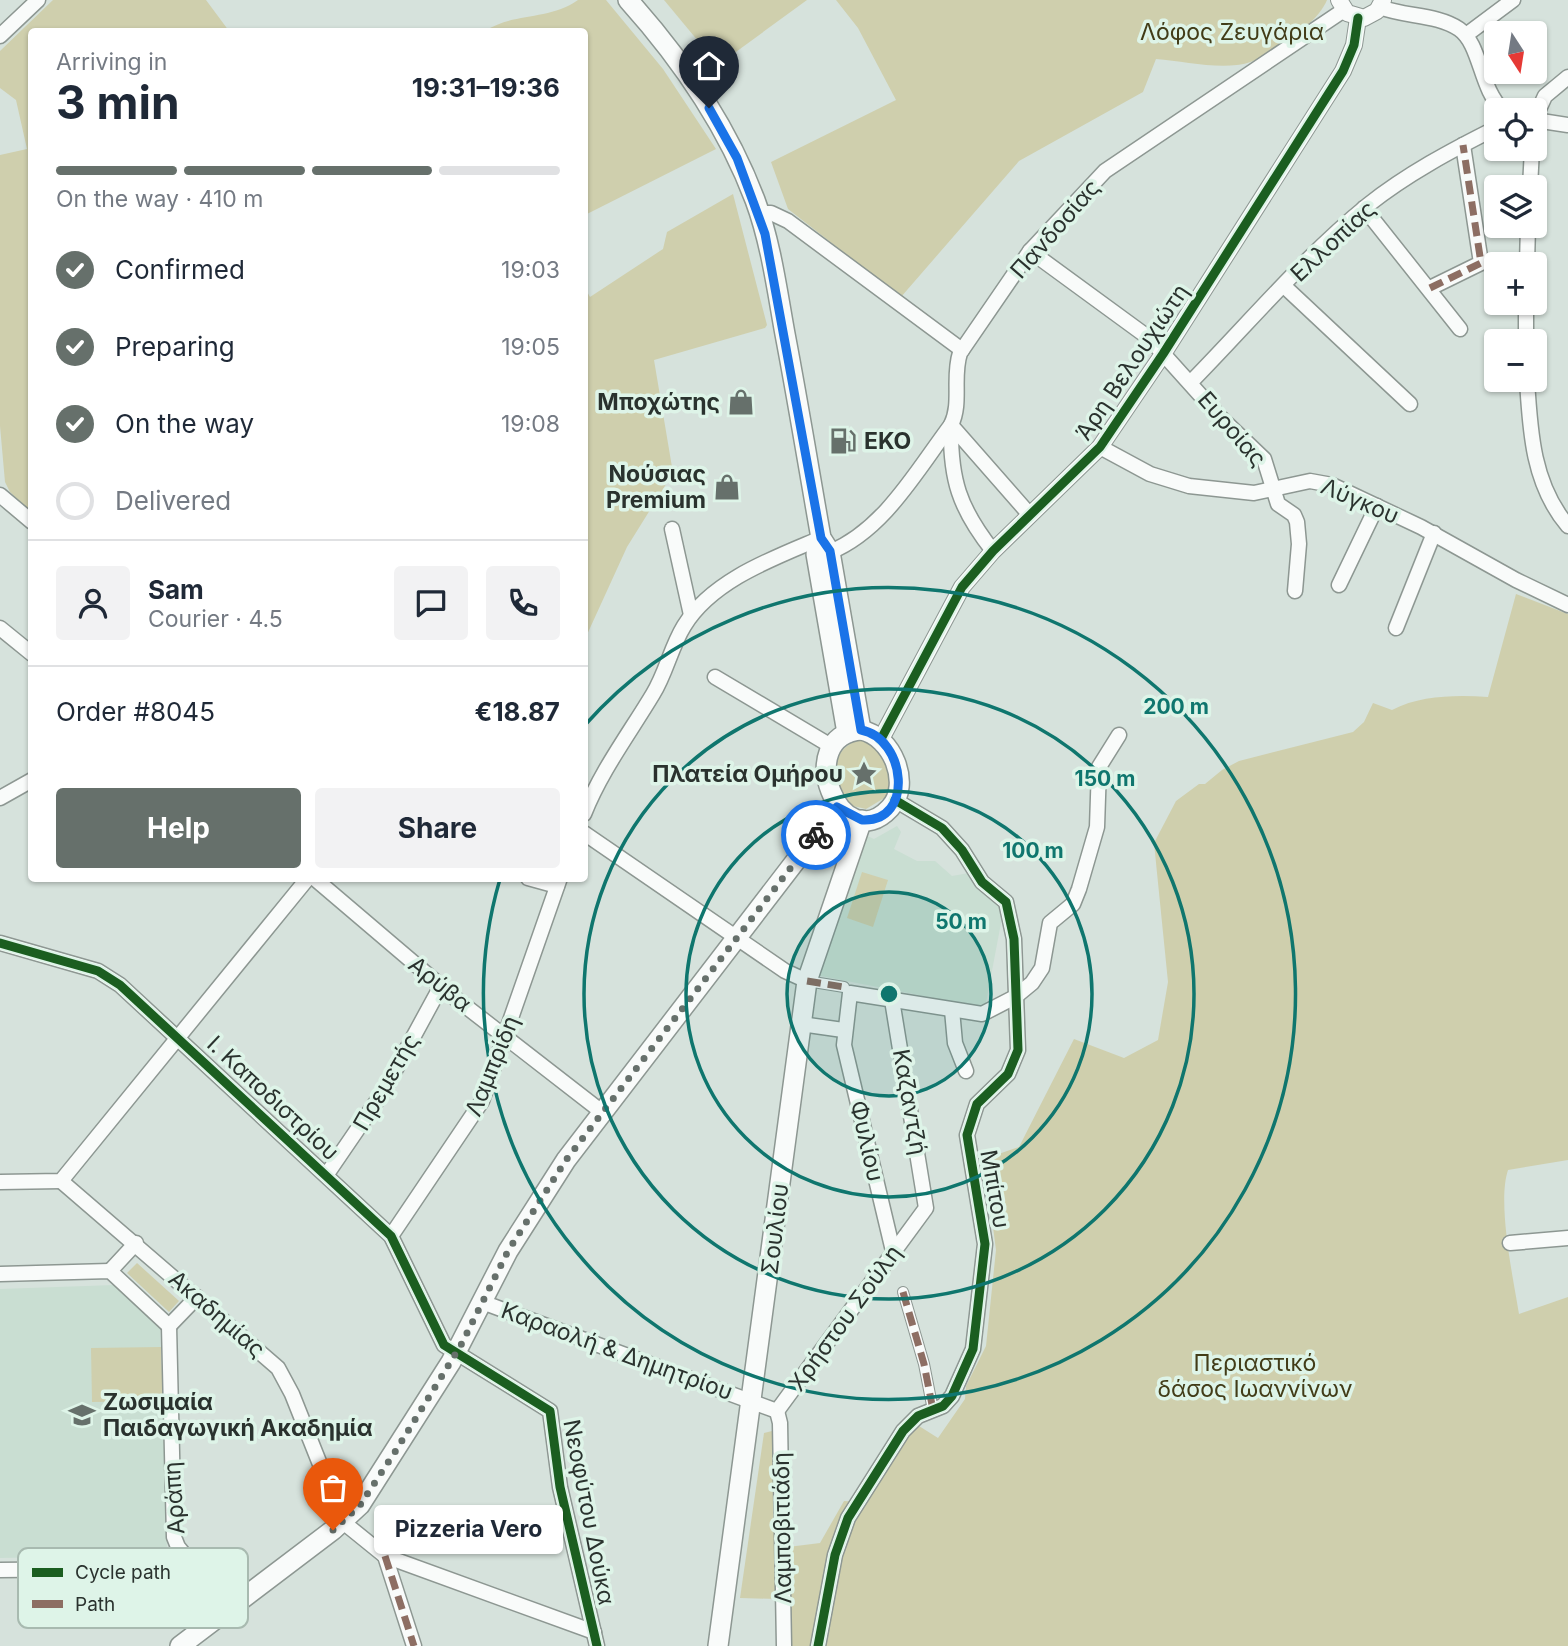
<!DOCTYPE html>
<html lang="en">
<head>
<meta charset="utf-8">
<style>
  :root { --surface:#fff; --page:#f2f2f3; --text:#1f2937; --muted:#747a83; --line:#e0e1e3; --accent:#66706b }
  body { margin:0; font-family:Inter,sans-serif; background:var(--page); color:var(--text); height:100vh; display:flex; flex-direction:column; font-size:26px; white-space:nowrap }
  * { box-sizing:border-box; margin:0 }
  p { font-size:23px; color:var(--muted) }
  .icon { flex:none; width:38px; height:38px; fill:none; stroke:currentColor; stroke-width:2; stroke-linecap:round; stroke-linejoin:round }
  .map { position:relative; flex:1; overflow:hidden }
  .side { position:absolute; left:28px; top:28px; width:560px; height:854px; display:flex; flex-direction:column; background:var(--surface); border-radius:7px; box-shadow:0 2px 5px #0004 }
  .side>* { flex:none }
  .needle { width:46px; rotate:168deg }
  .controls { position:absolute; left:1484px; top:21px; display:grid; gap:14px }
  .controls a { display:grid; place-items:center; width:63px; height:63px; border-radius:7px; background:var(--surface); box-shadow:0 2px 5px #0004; font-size:35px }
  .pin { position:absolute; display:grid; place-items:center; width:60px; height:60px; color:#fff; margin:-72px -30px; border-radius:50% 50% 50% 0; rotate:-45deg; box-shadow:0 0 7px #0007 }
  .pin .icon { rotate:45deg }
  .courier { position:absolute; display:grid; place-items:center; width:70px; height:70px; margin:-35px; border:5px solid #1a73e8; border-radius:50%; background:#fff; color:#222; box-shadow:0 2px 9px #0007 }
  .bubble { position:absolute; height:49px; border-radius:7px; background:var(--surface); box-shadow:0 2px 5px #0004; font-size:23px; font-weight:700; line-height:49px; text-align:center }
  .overview em { font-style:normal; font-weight:700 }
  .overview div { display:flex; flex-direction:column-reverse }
  .overview { display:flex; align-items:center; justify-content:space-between; height:119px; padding:0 28px }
  h1 { font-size:46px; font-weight:700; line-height:52px }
  .bar { display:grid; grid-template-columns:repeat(4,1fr); gap:10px 7px; align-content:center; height:84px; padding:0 28px }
  .bar i { height:9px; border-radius:5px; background:var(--line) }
  .bar .selected { background:var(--accent) }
  .bar p { grid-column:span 4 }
  .line { display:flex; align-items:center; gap:18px; padding:0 28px; border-top:2px solid var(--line) }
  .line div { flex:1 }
  .round { display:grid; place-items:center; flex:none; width:74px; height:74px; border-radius:7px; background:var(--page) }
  ol { padding:0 28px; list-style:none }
  li { display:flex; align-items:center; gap:21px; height:77px }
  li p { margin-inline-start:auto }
  li .icon { padding:7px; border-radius:50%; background:var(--accent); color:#fff; stroke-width:4 }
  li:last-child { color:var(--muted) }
  li i { width:38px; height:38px; border:4px solid var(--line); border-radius:50% }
  .primary-button { display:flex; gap:14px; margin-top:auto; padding:14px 28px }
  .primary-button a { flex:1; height:80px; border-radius:7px; background:var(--accent); color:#fff; font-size:28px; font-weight:700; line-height:80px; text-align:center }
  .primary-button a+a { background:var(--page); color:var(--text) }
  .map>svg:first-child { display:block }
</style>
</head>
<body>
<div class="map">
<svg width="1568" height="1646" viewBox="0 0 1568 1646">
  <rect width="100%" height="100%" fill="#d6e2dc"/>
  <!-- built -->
  <g fill="#c9ded2">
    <polygon points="897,826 901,832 894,849 917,861 935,861 952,876 969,873 1004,907 985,1008 816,975 863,834 874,839"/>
    <polygon points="114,1285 160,1325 167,1550 99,1556 0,1558 0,1289"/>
  </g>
  <!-- green -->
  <g fill="#cfcfad">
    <polygon points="53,0 206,0 229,31 32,32 31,512 10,492 5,482 0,426 0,155 27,149 16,100 0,88 0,51"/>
    <path d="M578 0H606L663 69 716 149 585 215 584 32 485 31C514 12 548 21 578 0Z"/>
    <polygon points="664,0 807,0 718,65"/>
    <path d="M836 0H1327C1317 25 1264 63 1237 65 1211 68 1181 61 1156 59L1143 92 1019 161 901 297 788 209 771 162 896 100 858 28Z"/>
    <polygon points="733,194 767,325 765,328 654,360 673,473 627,547 585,639 585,288 590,297 663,249 667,232"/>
    <path d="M1516 594 1568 614V1160L1508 1170C1497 1203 1513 1277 1519 1314L1568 1297V1646H790L788 1547 820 1543 844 1501 860 1502 895 1446 919 1426 938 1438 965 1399 966 1386 986 1346 996 1250 984 1159 1019 1147 1074 1039 1124 1058 1158 1040 1168 982 1154 843 1176 801 1199 784H1205L1222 770 1239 761 1353 732 1364 722 1373 703 1392 710C1421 695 1457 695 1488 697Z"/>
    <path d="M860 739C885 744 896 775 886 797L866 809 849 805C834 780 826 752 860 739Z"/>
    <polygon points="862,872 888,880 873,927 847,918"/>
    <polygon points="137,1263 179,1301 169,1312 127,1273"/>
    <polygon points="161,1347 163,1401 92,1402 91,1348"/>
    <polygon points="772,1431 776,1599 740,1598 764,1433"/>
  </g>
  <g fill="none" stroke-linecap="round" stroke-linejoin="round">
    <!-- pedestrian casing -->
    <g stroke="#8d9792" stroke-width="12">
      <g id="pedestrian">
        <polyline points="807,981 844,987"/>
        <polyline points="903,1292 924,1364 933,1410"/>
      </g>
    </g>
    <!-- minor casing -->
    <g stroke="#8d9792" stroke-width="17">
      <g id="minor">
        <path d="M1380 7C1405 17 1437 14 1459 29 1481 44 1480 90 1503 110"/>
        <polyline points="1466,35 1513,0"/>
        <polyline points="0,36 38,0"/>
        <polyline points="1535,118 1545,96 1568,77"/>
        <polyline points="1535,120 1568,125"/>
        <polyline points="1530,187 1532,149"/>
        <polyline points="1364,208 1460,329"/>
        <polyline points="759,213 771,213 788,221 962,350"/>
        <polyline points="1030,251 1149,338 1220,417 1264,459 1278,504 1294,515 1297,522 1299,544 1295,591"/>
        <polyline points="1527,264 1528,226"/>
        <polyline points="1284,286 1410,404"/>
        <polyline points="1430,288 1481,263 1463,145"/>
        <polyline points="1526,341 1526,303"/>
        <path d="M1527 380C1530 432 1533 485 1568 526"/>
        <path d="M1191 382C1249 323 1304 257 1368 205 1407 174 1452 150 1496 128"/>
        <path d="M951 425C950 479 959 508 993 551"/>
        <polyline points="951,425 1030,515"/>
        <polyline points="1100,447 1150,474 1189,486 1254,493 1310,481 1332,485 1421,527 1516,580 1568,605"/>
        <polyline points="0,495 32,522"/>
        <polyline points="672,529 691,615"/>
        <path d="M830 552C884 530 917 470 951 425 962 403 952 377 960 353L1030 251 1105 171 1344 10"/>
        <polyline points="1339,585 1377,506"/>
        <polyline points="0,628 32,654"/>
        <polyline points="1396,628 1434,533"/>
        <polyline points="715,677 831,746"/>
        <polyline points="0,798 32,780"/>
        <path d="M584 814C601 771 629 734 653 694 666 673 671 647 684 626 712 580 774 558 821 538"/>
        <polyline points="584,833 785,971 807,981"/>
        <polyline points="314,878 455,998 602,1112"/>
        <polyline points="528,878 557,886"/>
        <polyline points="0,943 98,971 120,985 391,1236 444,1345 550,1411 560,1487 597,1646"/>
        <polyline points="952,1010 955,1043 966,1071"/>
        <polyline points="801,1024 843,1030"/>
        <polyline points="327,1174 385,1089 441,986"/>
        <polyline points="61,1181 278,1368 292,1394 343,1522 385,1556 594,1632"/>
        <polyline points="0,1182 61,1181 308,878"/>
        <polyline points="391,1236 482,1101 560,878"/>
        <polyline points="1510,1243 1568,1238"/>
        <polyline points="893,1251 844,1045 850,993 982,1014 1015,997 1032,983 1042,968 1050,923 1073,904 1079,889 1097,827 1099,767 1119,735"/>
        <polyline points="110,1271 136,1243"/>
        <polyline points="0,1274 110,1271 169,1326 197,1297"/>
        <polyline points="482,1302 777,1411 926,1208 892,1000"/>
        <polyline points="169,1326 174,1537 178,1547 229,1609"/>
        <polyline points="777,1411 780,1423 784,1646"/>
        <polyline points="385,1556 414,1646"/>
        <polyline points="0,1570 92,1569 189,1562"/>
        <polyline points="818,1646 835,1555 848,1518 903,1431 918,1416 943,1406 952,1396 973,1349 985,1244 967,1135 977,1104 1008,1074 1018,1050 1014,939 1006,902 982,882 962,850 942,828 895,800"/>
      </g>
    </g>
    <!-- tertiary casing -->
    <g stroke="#8d9792" stroke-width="18">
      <g id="tertiary">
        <polyline points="1339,0 1347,13 1364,18 1377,11 1383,0"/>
        <polyline points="881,739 962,587 993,551 1100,447 1163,354 1343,71 1354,45 1358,18"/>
      </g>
    </g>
    <!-- secondary casing -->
    <g stroke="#8d9792" stroke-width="22">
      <g id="secondary">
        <path d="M628 0C681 59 727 126 755 200 771 243 777 290 785 334 798 402 809 470 821 538L830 552 861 730"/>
        <polyline points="821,538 816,554 847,733"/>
        <path d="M861 730C892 736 912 784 890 808 841 861 791 736 861 730Z"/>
        <polyline points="180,1646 333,1530 360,1505 451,1362 508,1251 566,1160 837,807"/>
        <polyline points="718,1646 807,981 862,820"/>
      </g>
    </g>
    <!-- pedestrian -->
    <use href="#pedestrian" stroke="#f9fbfa" stroke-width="10"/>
    <!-- minor -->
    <use href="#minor" stroke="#f9fbfa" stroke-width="14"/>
    <!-- tertiary -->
    <use href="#tertiary" stroke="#f9fbfa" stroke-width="16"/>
    <!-- secondary -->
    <use href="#secondary" stroke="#f9fbfa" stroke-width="19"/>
    <!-- quiet -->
    <g stroke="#8d6e63" stroke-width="7" stroke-dasharray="14 7" stroke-linecap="butt">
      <polyline points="1430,288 1481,263 1463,145"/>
      <polyline points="807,981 844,987"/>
      <polyline points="903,1292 924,1364 933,1410"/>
      <polyline points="385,1556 414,1646"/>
    </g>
    <!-- cycleway casing -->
    <g stroke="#def4e8" stroke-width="13">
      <g id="cycleway">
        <polyline points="881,739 962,587 993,551 1100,447 1163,354 1343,71 1354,45 1358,18"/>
        <polyline points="0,943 98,971 120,985 391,1236 444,1345 550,1411 560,1487 597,1646"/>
        <polyline points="818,1646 835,1555 848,1518 903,1431 918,1416 943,1406 952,1396 973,1349 985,1244 967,1135 977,1104 1008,1074 1018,1050 1014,939 1006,902 982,882 962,850 942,828 895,800"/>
      </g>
    </g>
    <!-- cycleway -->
    <use href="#cycleway" stroke="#1b5e20" stroke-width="9"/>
  </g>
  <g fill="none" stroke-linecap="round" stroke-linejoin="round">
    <!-- done -->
    <polyline stroke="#66706b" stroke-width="7" stroke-dasharray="0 12.6" points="333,1530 360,1505 395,1452 461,1345 508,1251 566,1160 816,835"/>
    <!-- route -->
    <path stroke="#1a73e8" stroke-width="9" d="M709 108 737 158 765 234 821 538 830 551 861 730C906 738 915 823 862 820L837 807 816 835"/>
  </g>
  <!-- distance rings -->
  <circle cx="889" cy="994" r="102" fill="#0f766e" fill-opacity=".12"/>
  <g fill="none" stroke="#0f766e" stroke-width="3.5">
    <circle cx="889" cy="994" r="102"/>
    <circle cx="889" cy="994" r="203"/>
    <circle cx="889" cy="994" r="305"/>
    <path d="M585 725A406 406 0 1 1 500 879"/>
  </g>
  <!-- icons -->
  <defs>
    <g id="shop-bare" transform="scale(2.1)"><path d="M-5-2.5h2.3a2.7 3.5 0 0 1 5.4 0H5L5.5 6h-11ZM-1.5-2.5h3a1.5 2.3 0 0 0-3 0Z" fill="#66706b" stroke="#def4e8" stroke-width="2.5" paint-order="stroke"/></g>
    <g id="fuel-bare" transform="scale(2.1)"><path d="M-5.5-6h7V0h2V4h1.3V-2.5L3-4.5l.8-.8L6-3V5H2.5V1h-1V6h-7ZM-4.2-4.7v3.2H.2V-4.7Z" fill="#66706b" stroke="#def4e8" stroke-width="2.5" paint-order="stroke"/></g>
    <g id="sight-bare" transform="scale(2.1)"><path d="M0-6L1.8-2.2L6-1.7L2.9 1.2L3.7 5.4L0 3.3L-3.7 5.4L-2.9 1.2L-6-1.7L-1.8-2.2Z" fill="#66706b" stroke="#def4e8" stroke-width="2.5" paint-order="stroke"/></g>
    <g id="school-bare" transform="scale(2.1)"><path d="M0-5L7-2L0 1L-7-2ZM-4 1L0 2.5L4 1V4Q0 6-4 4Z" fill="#66706b" stroke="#def4e8" stroke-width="2.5" paint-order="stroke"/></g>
  </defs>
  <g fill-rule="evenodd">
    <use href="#shop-bare" x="741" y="402"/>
    <use href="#fuel-bare" x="843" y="441"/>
    <use href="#shop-bare" x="727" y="487"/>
    <use href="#sight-bare" x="864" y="774"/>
    <use href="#school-bare" x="82" y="1415"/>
  </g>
  <g text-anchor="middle" stroke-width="7" stroke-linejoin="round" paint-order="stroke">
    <!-- park labels -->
    <g font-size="23" fill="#423c18" stroke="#def4e8">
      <text x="1232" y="40">Λόφος Ζευγάρια</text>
      <text x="1255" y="1371">Περιαστικό<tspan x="1255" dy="26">δάσος Ιωαννίνων</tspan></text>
    </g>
    <!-- street labels -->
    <g font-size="23" fill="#2a322e" stroke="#def4e8">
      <text transform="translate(1055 229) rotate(-49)" y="8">Πανδοσίας</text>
      <text transform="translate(1333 241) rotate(-43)" y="8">Ελλοπίας</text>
      <text transform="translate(1132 362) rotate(-56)" y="8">Άρη Βελουχιώτη</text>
      <text transform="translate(1232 429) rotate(49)" y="8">Ευροίας</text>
      <text transform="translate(1360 501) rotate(23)" y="8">Λύγκου</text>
      <text transform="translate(440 984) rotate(39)" y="8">Αρύβα</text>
      <text transform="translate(492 1066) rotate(-68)" y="8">Λαμπρίδη</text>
      <text transform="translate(386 1082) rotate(-60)" y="8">Πρεμετής</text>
      <text transform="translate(273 1098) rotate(43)" y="8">Ι. Καποδιστρίου</text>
      <text transform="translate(910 1102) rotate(80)" y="8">Καζαντζή</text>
      <text transform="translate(867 1141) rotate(77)" y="8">Φυλίου</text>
      <text transform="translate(995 1189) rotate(80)" y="8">Μπίτου</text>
      <text transform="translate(775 1229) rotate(-83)" y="8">Σουλίου</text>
      <text transform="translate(217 1314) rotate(41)" y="8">Ακαδημίας</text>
      <text transform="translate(845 1318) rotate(-54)" y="8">Χρήστου Σούλη</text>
      <text transform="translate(617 1351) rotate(20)" y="8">Καραολή &amp; Δημητρίου</text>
      <text transform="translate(174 1498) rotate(-94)" y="8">Αράπη</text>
      <text transform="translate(589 1512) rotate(79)" y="8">Νεοφύτου Δούκα</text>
      <text transform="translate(782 1528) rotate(-91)" y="8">Λαμποβιτιάδη</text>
    </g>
    <!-- poi labels -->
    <g font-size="23" font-weight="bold" fill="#2a322e" stroke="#def4e8" text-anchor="end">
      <text x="720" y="410">Μποχώτης</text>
      <text x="864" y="449" text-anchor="start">EKO</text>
      <text x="706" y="482">Νούσιας<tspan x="706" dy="26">Premium</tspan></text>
      <text x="843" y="782">Πλατεία Ομήρου</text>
      <text x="103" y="1410" text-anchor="start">Ζωσιμαία<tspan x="103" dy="26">Παιδαγωγική Ακαδημία</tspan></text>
    </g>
  </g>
  <!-- legend -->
  <rect x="18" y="1548" width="230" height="80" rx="10" fill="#def4e8" stroke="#a8bab0" stroke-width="2"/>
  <rect x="32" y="1568" width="31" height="9" fill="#1b5e20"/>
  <rect x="32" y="1600" width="31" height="8" fill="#8d6e63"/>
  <g font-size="19" fill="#2a322e">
    <text x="75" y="1579">Cycle path</text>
    <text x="75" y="1611">Path</text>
  </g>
  <circle cx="889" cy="994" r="10" fill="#0f766e" stroke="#def4e8" stroke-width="3.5"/>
  <g font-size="21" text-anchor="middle" font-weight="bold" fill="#0f766e" stroke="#def4e8" stroke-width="7" stroke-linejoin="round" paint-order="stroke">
    <text x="1176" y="714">200 m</text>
    <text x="1105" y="786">150 m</text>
    <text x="1033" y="858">100 m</text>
    <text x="961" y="929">50 m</text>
  </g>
</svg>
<div class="controls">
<a><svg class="needle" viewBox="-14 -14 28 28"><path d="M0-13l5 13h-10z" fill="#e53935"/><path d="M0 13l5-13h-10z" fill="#747a83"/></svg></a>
<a><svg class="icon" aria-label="locate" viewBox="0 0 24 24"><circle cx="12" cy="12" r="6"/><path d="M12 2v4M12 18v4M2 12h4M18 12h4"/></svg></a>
<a><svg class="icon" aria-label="layers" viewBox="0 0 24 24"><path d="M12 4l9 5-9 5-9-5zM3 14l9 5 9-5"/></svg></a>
<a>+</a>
<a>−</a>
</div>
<div class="pin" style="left:333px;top:1530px;background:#ea580c"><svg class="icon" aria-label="bag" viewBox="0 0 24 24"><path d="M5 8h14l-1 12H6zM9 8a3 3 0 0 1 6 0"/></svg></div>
<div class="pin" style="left:709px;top:108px;background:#1f2937"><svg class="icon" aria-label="home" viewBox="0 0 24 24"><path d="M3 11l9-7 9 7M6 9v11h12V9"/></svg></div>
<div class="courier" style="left:816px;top:835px"><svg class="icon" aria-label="bike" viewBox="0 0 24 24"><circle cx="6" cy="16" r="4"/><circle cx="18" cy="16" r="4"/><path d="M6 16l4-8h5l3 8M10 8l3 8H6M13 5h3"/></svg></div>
<div class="bubble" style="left:374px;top:1505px;width:189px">Pizzeria Vero</div>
<section class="side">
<div class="overview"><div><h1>3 min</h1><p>Arriving in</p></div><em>19:31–19:36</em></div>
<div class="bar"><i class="selected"></i><i class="selected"></i><i class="selected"></i><i></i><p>On the way · 410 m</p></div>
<ol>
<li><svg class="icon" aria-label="check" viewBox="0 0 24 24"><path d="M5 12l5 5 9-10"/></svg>Confirmed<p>19:03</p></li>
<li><svg class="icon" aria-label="check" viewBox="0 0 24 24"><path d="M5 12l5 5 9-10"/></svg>Preparing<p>19:05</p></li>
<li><svg class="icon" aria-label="check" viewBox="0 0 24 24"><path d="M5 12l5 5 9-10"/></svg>On the way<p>19:08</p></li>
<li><i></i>Delivered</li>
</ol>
<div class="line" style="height:126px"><a class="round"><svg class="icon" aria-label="person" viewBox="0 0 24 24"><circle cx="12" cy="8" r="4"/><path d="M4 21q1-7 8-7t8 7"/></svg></a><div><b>Sam</b><p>Courier · 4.5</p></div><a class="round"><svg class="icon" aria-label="chat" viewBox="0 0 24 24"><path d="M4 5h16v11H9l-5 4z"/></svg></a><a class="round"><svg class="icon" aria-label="phone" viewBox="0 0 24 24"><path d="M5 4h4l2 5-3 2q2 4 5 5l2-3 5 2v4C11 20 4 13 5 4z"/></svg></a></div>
<div class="line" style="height:91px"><div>Order #8045</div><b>€18.87</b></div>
<div class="primary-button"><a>Help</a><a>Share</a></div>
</section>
</div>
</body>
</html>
